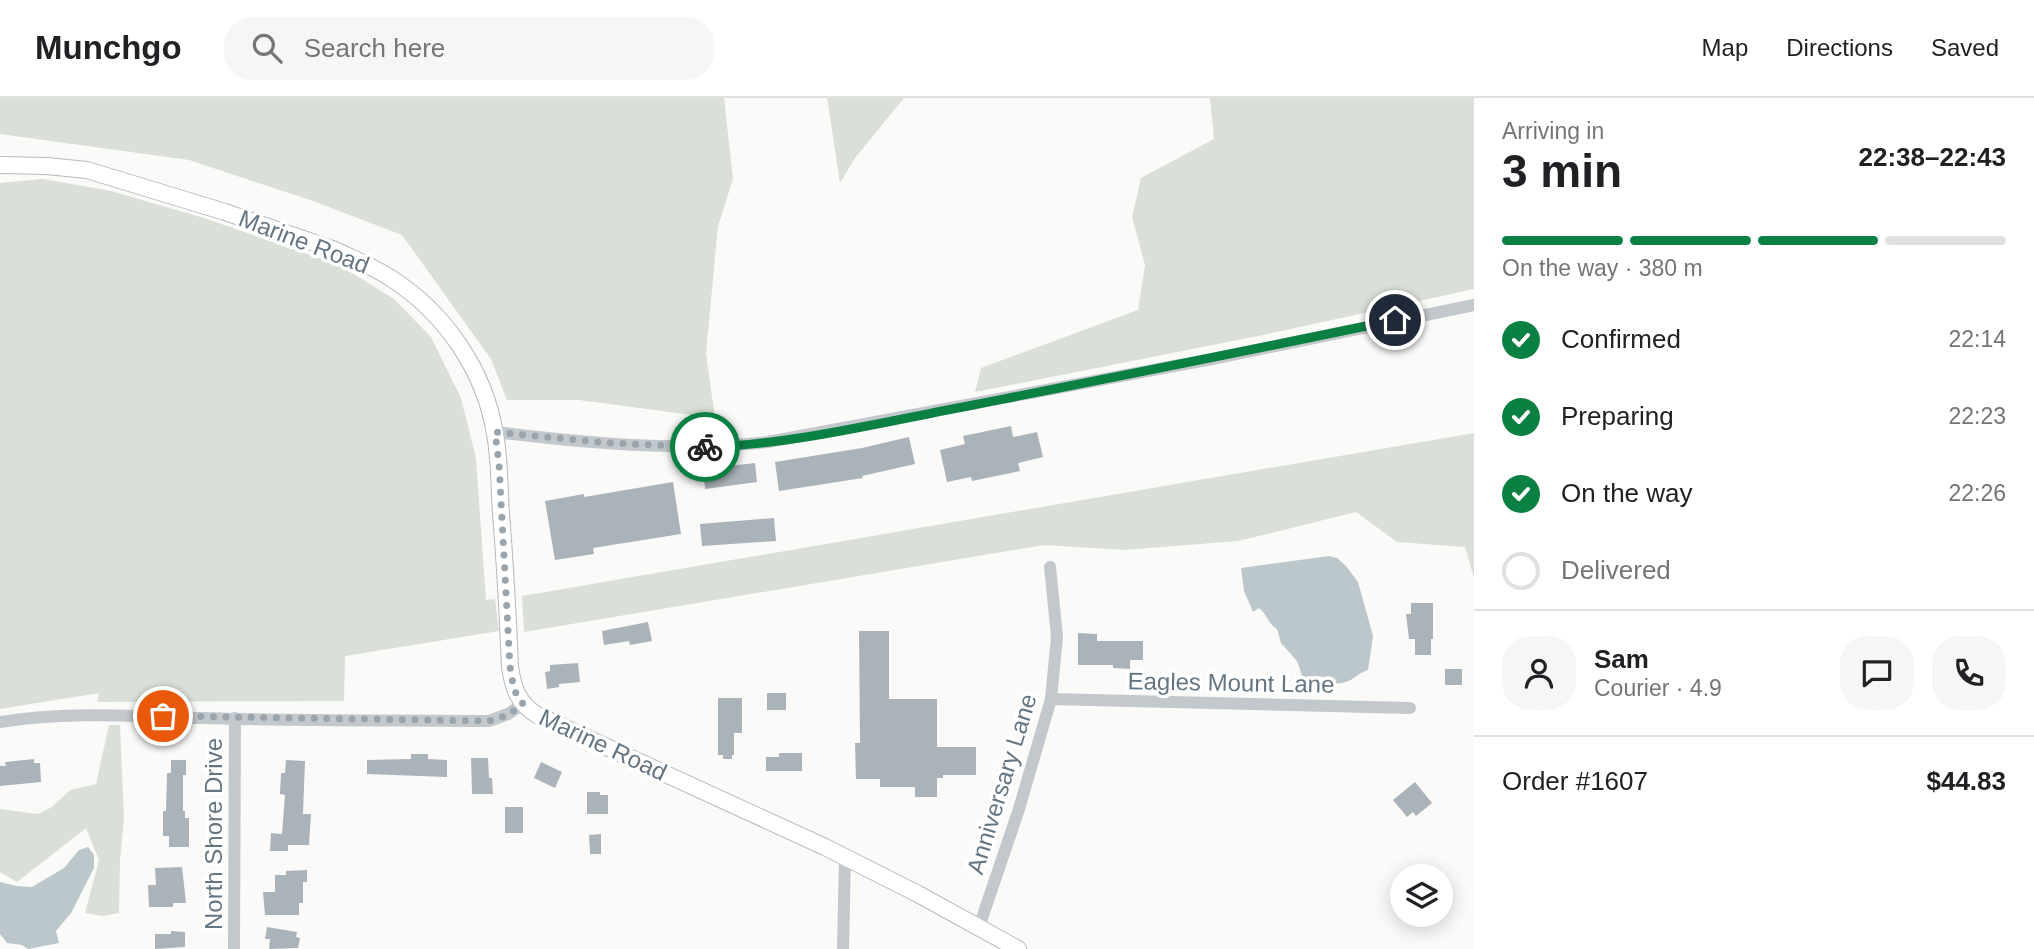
<!DOCTYPE html>
<html lang="en">
<head>
<meta charset="utf-8">
<style>
  :root { --surface:#fff; --page:#f6f6f6; --text:#202124; --muted:#757577; --line:#e0e0e0; --accent:#0b8043 }
  body { margin:0; font-family:Helvetica,sans-serif; background:var(--page); color:var(--text); height:100vh; display:flex; flex-direction:column; font-size:26px; white-space:nowrap }
  * { box-sizing:border-box; margin:0 }
  p { font-size:23px; color:var(--muted) }
  .icon { flex:none; width:38px; height:38px; fill:none; stroke:currentColor; stroke-width:2; stroke-linecap:round; stroke-linejoin:round }
  .map { position:relative; flex:1; overflow:hidden }
  .side { display:flex; flex-direction:column; background:var(--surface); width:560px }
  .side>* { flex:none }
  .buttons { position:absolute; left:1390px; top:766px; display:grid; gap:14px }
  .buttons a { display:grid; place-items:center; width:63px; height:63px; border-radius:50%; background:var(--surface); box-shadow:0 4px 18px #0003; font-size:35px }
  .pin { position:absolute; display:grid; place-items:center; width:60px; height:60px; color:#fff; margin:-30px; border:4px solid #fff; border-radius:50%; box-shadow:0 2px 7px #0007 }
  .courier { position:absolute; display:grid; place-items:center; width:70px; height:70px; margin:-35px; border:5px solid #0b8043; border-radius:50%; background:#fff; color:#222; box-shadow:0 2px 9px #0007 }
  .summary em { font-style:normal; font-weight:800 }
  .summary div { display:flex; flex-direction:column-reverse }
  .summary { display:flex; align-items:center; justify-content:space-between; height:119px; padding:0 28px }
  h1 { font-size:46px; font-weight:800; line-height:52px }
  .bar { display:grid; grid-template-columns:repeat(4,1fr); gap:10px 7px; align-content:center; height:84px; padding:0 28px }
  .bar i { height:9px; border-radius:5px; background:var(--line) }
  .bar .current { background:var(--accent) }
  .bar p { grid-column:span 4 }
  .line { display:flex; align-items:center; gap:18px; padding:0 28px; border-top:2px solid var(--line) }
  .line div { flex:1 }
  .round { display:grid; place-items:center; flex:none; width:74px; height:74px; border-radius:28px; background:var(--page) }
  ol { padding:0 28px; list-style:none }
  li { display:flex; align-items:center; gap:21px; height:77px }
  li p { margin-inline-start:auto }
  li .icon { padding:7px; border-radius:50%; background:var(--accent); color:#fff; stroke-width:4 }
  li:last-child { color:var(--muted) }
  li i { width:38px; height:38px; border:4px solid var(--line); border-radius:50% }
  header { display:flex; align-items:center; gap:42px; box-sizing:border-box; height:98px; padding:0 35px; background:var(--surface); border-bottom:2px solid var(--line) }
  header strong { font-size:33px }
  nav { display:flex; gap:38px; margin-inline-start:auto; font-size:24px }
  .search { width:490px; height:63px; background:var(--page); display:flex; align-items:center; gap:18px; box-sizing:border-box; padding:0 24px; border-radius:28px; color:var(--muted); font-size:26px }
  main { display:flex; flex:1; min-height:0 }
  .map>svg:first-child { display:block }
</style>
</head>
<body>
<header>
<strong>Munchgo</strong>
<div class="search"><svg class="icon" aria-label="search" viewBox="0 0 24 24"><circle cx="10" cy="10" r="6"/><path d="M15 15l6 6"/></svg>Search here</div>
<nav><a>Map</a><a>Directions</a><a>Saved</a></nav>
</header>
<main>
<div class="map">
<svg width="1474" height="851" viewBox="0 0 1474 851">
  <rect width="100%" height="100%" fill="#fafaf8"/>
  <!-- green -->
  <g fill="#dadfd7">
    <polygon points="0,0 724,0 733,81 718,128 706,255 715,320 579,302 507,302 491,261 402,137 313,103 189,62 0,36"/>
    <polygon points="827,0 904,0 855,60 840,85"/>
    <polygon points="1210,0 1474,0 1474,191 1263,237 975,294 981,270 1138,212 1145,167 1132,119 1141,80 1214,41"/>
    <polygon points="43,81 111,93 204,120 339,167 394,201 431,239 461,300 476,360 486,502 495,501 499,533 345,558 344,603 97,604 99,595 0,611 0,85"/>
    <polygon points="1474,335 1474,480 1465,449 1397,444 1356,414 1238,443 1125,452 1044,447 524,534 522,498"/>
    <polygon points="109,627 120,627 124,720 120,762 119,815 103,818 85,815 99,762 86,730 17,784 0,774 0,711 38,716 52,709 70,692 96,686"/>
  </g>
  <!-- water -->
  <g fill="#bbc7cb">
    <path d="M1329 458 1337 460 1346 468 1358 484 1373 538 1368 572C1352 578 1355 584 1335 586L1324 579 1317 578 1305 586 1297 563 1281 545 1277 531C1268 526 1267 516 1259 510L1253 514 1244 493 1241 470Z"/>
    <polygon points="88,749 94,757 94,770 71,815 56,833 59,845 28,851 22,847 7,845 0,836 0,784 16,788 32,789 64,770 79,752"/>
  </g>
  <!-- building -->
  <g fill="#aab3b9">
    <polygon points="1011,328 1013,339 1037,334 1043,359 1018,365 1020,373 972,383 971,379 947,384 940,352 965,346 963,338"/>
    <polygon points="909,339 915,366 862,378 863,380 779,393 775,364 862,350"/>
    <polygon points="755,365 757,384 705,391 703,371"/>
    <polygon points="673,384 681,436 593,450 594,456 555,462 545,403 584,396 584,399"/>
    <polygon points="774,420 776,443 702,448 700,426"/>
    <polygon points="1411,505 1433,505 1433,541 1431,541 1431,557 1415,557 1415,541 1409,541 1406,516 1411,516"/>
    <polygon points="648,524 652,543 630,547 629,543 604,547 602,533"/>
    <polygon points="859,533 889,533 889,601 937,601 937,649 976,649 976,677 943,677 943,680 937,680 937,699 915,699 915,689 880,689 880,681 856,681 855,645 860,645"/>
    <polygon points="1078,535 1097,536 1097,543 1143,543 1143,562 1130,562 1130,571 1113,570 1113,567 1078,567"/>
    <polygon points="578,565 580,584 559,586 559,589 547,591 545,574 550,573 550,567"/>
    <rect x="1445" y="571" width="17" height="16"/>
    <rect x="767" y="595" width="19" height="17"/>
    <polygon points="718,600 742,600 742,635 734,635 734,657 732,657 732,661 723,661 723,657 718,657"/>
    <polygon points="779,655 802,655 802,673 766,673 766,659 779,659"/>
    <polygon points="411,656 428,656 428,661 447,662 447,679 367,676 367,662 411,661"/>
    <polygon points="471,660 488,660 489,680 492,680 493,696 472,696"/>
    <polygon points="34,661 34,665 40,665 41,684 0,688 0,668 6,668 5,664"/>
    <polygon points="171,662 186,662 186,677 183,677 183,713 185,713 185,720 189,720 189,749 169,749 169,738 163,738 163,713 166,713 167,678 167,675 171,675"/>
    <polygon points="286,662 305,663 303,716 311,716 309,747 288,747 288,753 270,753 271,735 282,736 285,697 280,696 281,675 285,675"/>
    <polygon points="541,664 562,674 555,690 534,680"/>
    <polygon points="1415,684 1432,705 1416,718 1413,714 1407,719 1393,702"/>
    <polygon points="587,694 600,694 600,697 608,697 608,716 587,716"/>
    <rect x="505" y="709" width="18" height="26"/>
    <polygon points="601,736 601,756 590,756 589,737"/>
    <polygon points="182,769 186,805 173,805 173,809 149,809 148,787 156,787 155,770"/>
    <polygon points="307,772 307,784 303,784 303,805 299,805 299,817 265,817 263,794 275,794 275,777 286,777 286,773"/>
    <polygon points="267,829 297,834 296,839 300,840 298,850 269,851 270,841 265,841"/>
    <polygon points="171,833 185,834 185,849 155,851 155,836 171,836"/>
  </g>
  <g fill="none" stroke-linecap="round" stroke-linejoin="round">
    <!-- major casing -->
    <g stroke="#b5babe" stroke-width="18">
      <path id="major" d="M0 67 47 68 87 72 225 114 335 152C354 161 374 169 392 181 445 215 485 273 495 336 500 362 499 389 501 415 505 466 508 518 510 569 513 590 518 605 537 617L825 749 918 796 1018 851"/>
    </g>
    <!-- minor -->
    <g stroke="#c3c8cc" stroke-width="12">
      <path d="M495 334C586 345 677 354 768 344L1212 261 1474 207"/>
      <polyline points="1051,601 1410,610"/>
      <path d="M0 624C67 613 134 618 202 620 298 623 394 622 489 623L508 616 523 606"/>
      <polyline points="979,829 1019,711 1051,601 1057,539 1050,469"/>
      <polyline points="234,851 235,620"/>
      <polyline points="843,851 845,759"/>
    </g>
    <!-- major -->
    <use href="#major" stroke="#fff" stroke-width="16"/>
  </g>
  <g fill="none" stroke-linecap="round" stroke-linejoin="round">
    <!-- done -->
    <polyline stroke="#99a4ac" stroke-width="7" stroke-dasharray="0 12.6" points="163,618 489,623 508,617 523,606 514,592 510,569 499,366 495,334 608,345 705,349"/>
    <!-- route -->
    <path stroke="#0b8043" stroke-width="9" d="M705 349C791 347 883 324 968 308 1110 280 1253 252 1395 222"/>
  </g>
  <g text-anchor="middle" stroke-width="7" stroke-linejoin="round" paint-order="stroke">
    <!-- street labels -->
    <g font-size="24" fill="#657683" stroke="#fff">
      <text transform="translate(304 144) rotate(21)" y="8">Marine Road</text>
      <text transform="translate(1231 585) rotate(1)" y="8">Eagles Mount Lane</text>
      <text transform="translate(603 647) rotate(25)" y="8">Marine Road</text>
      <text transform="translate(1002 686) rotate(-73)" y="8">Anniversary Lane</text>
      <text transform="translate(214 736) rotate(-90)" y="8">North Shore Drive</text>
    </g>
  </g>
</svg>
<div class="buttons">
<a><svg class="icon" aria-label="layers" viewBox="0 0 24 24"><path d="M12 4l9 5-9 5-9-5zM3 14l9 5 9-5"/></svg></a>
</div>
<div class="pin" style="left:163px;top:618px;background:#ea580c"><svg class="icon" aria-label="bag" viewBox="0 0 24 24"><path d="M5 8h14l-1 12H6zM9 8a3 3 0 0 1 6 0"/></svg></div>
<div class="pin" style="left:1395px;top:222px;background:#1f2937"><svg class="icon" aria-label="home" viewBox="0 0 24 24"><path d="M3 11l9-7 9 7M6 9v11h12V9"/></svg></div>
<div class="courier" style="left:705px;top:349px"><svg class="icon" aria-label="bike" viewBox="0 0 24 24"><circle cx="6" cy="16" r="4"/><circle cx="18" cy="16" r="4"/><path d="M6 16l4-8h5l3 8M10 8l3 8H6M13 5h3"/></svg></div>
</div>
<section class="side">
<div class="summary"><div><h1>3 min</h1><p>Arriving in</p></div><em>22:38–22:43</em></div>
<div class="bar"><i class="current"></i><i class="current"></i><i class="current"></i><i></i><p>On the way · 380 m</p></div>
<ol>
<li><svg class="icon" aria-label="check" viewBox="0 0 24 24"><path d="M5 12l5 5 9-10"/></svg>Confirmed<p>22:14</p></li>
<li><svg class="icon" aria-label="check" viewBox="0 0 24 24"><path d="M5 12l5 5 9-10"/></svg>Preparing<p>22:23</p></li>
<li><svg class="icon" aria-label="check" viewBox="0 0 24 24"><path d="M5 12l5 5 9-10"/></svg>On the way<p>22:26</p></li>
<li><i></i>Delivered</li>
</ol>
<div class="line" style="height:126px"><a class="round"><svg class="icon" aria-label="person" viewBox="0 0 24 24"><circle cx="12" cy="8" r="4"/><path d="M4 21q1-7 8-7t8 7"/></svg></a><div><b>Sam</b><p>Courier · 4.9</p></div><a class="round"><svg class="icon" aria-label="chat" viewBox="0 0 24 24"><path d="M4 5h16v11H9l-5 4z"/></svg></a><a class="round"><svg class="icon" aria-label="phone" viewBox="0 0 24 24"><path d="M5 4h4l2 5-3 2q2 4 5 5l2-3 5 2v4C11 20 4 13 5 4z"/></svg></a></div>
<div class="line" style="height:91px"><div>Order #1607</div><b>$44.83</b></div>
</section>
</main>
</body>
</html>
